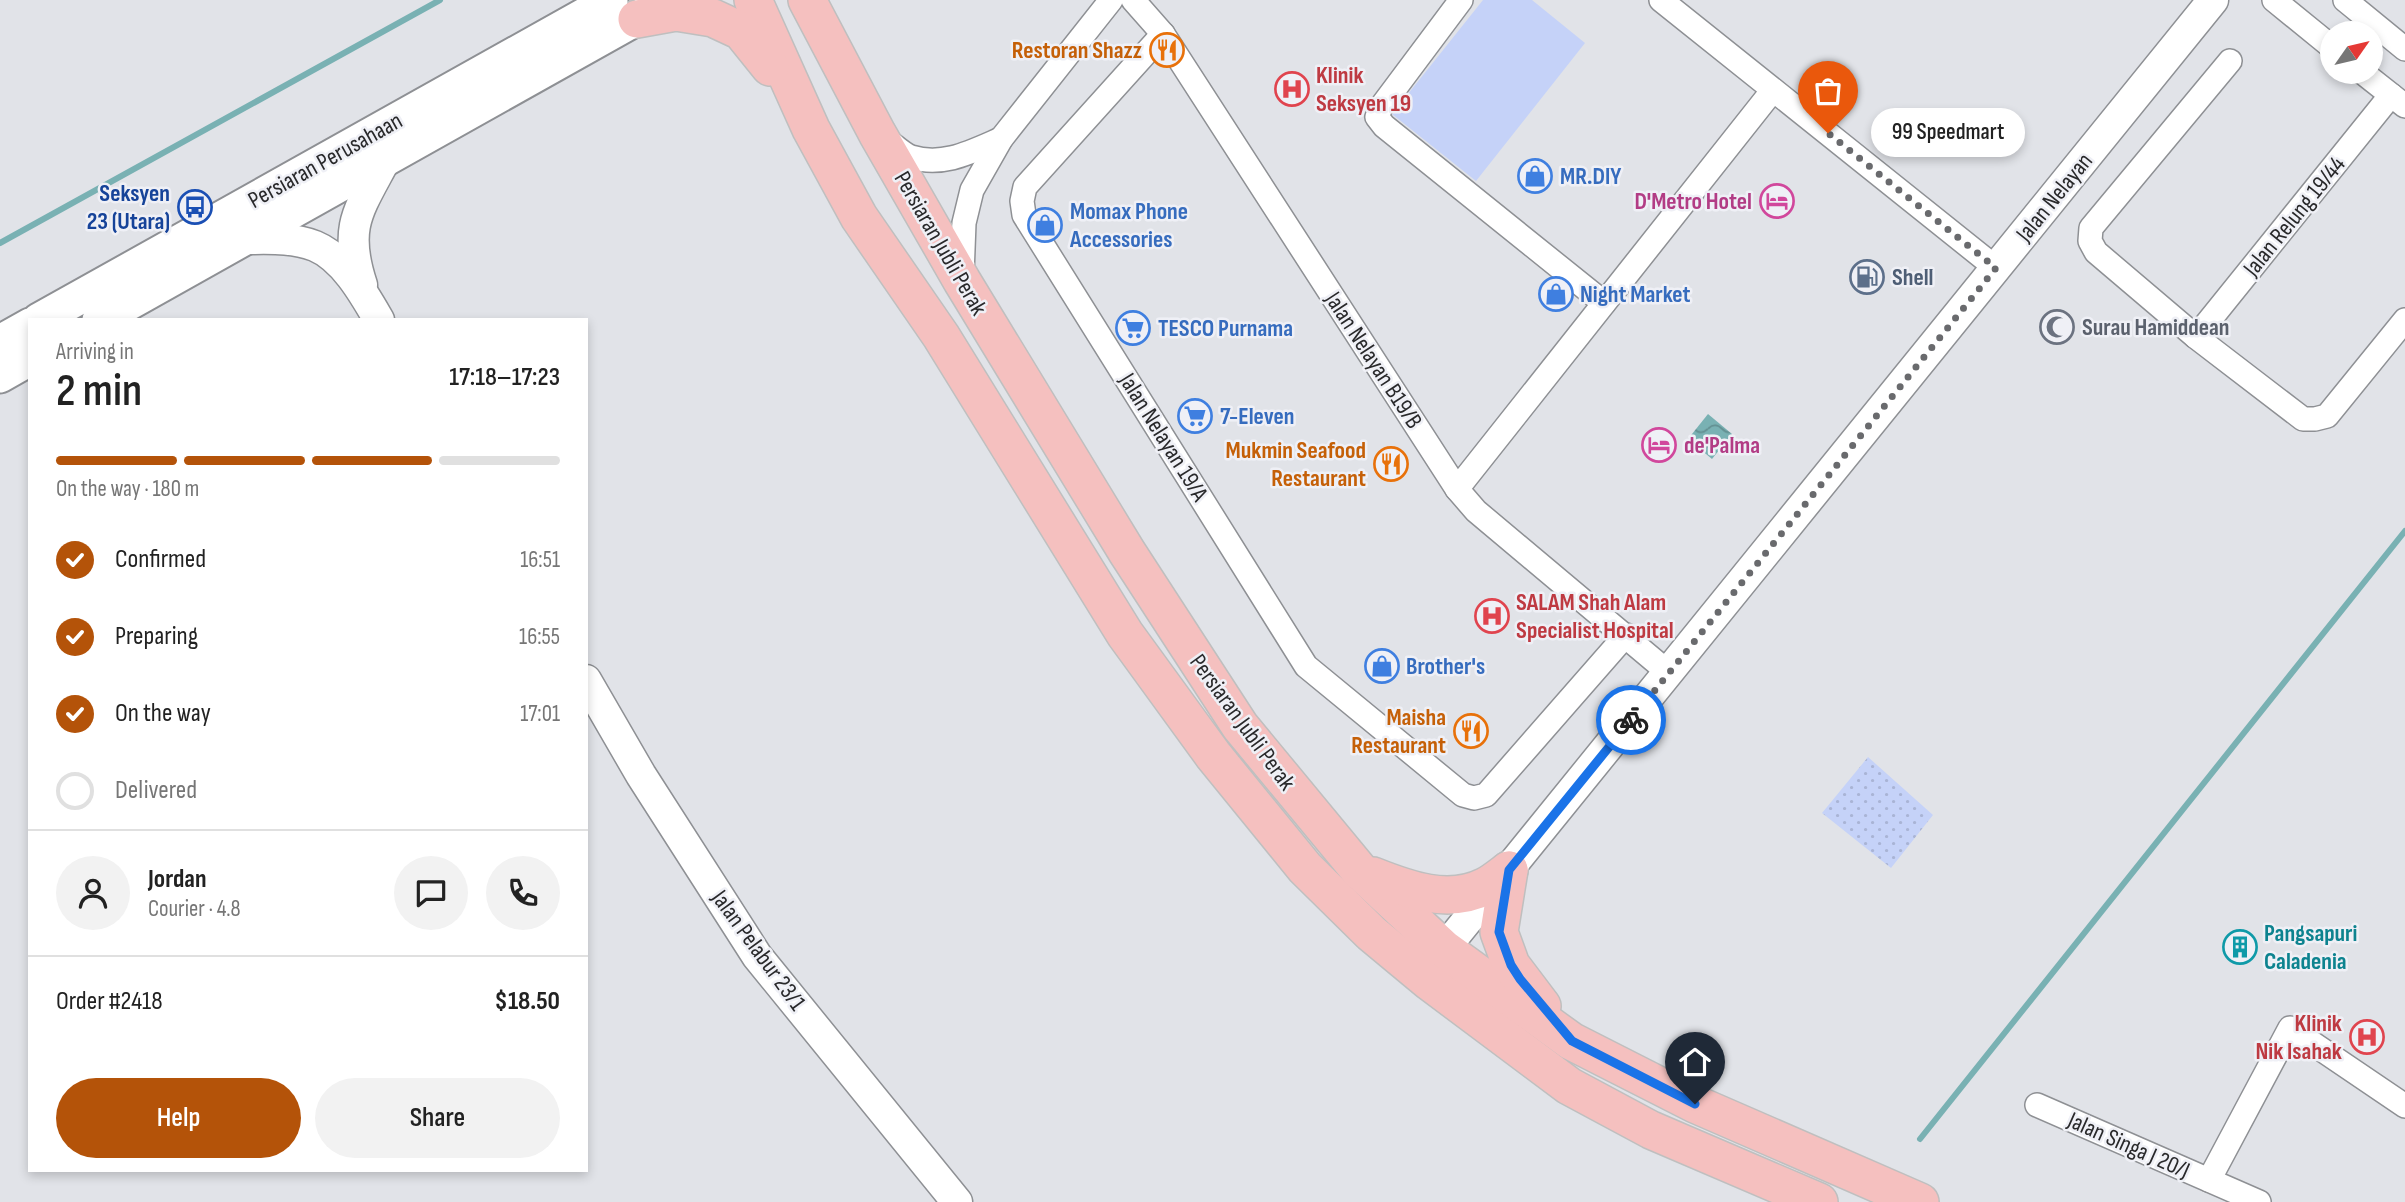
<!DOCTYPE html>
<html lang="en">
<head>
<meta charset="utf-8">
<style>
  :root { --surface:#fff; --page:#f2f2f2; --text:#222; --muted:#767676; --line:#e0e0e0; --accent:#b45309 }
  body { margin:0; font-family:"Sofia Sans Condensed",sans-serif; background:var(--page); color:var(--text); height:100vh; display:flex; flex-direction:column; font-size:26px; white-space:nowrap }
  * { box-sizing:border-box; margin:0 }
  p { font-size:23px; color:var(--muted) }
  .icon { flex:none; width:38px; height:38px; fill:none; stroke:currentColor; stroke-width:2; stroke-linecap:round; stroke-linejoin:round }
  .map { position:relative; flex:1; overflow:hidden }
  .drawer { position:absolute; left:28px; top:318px; width:560px; height:854px; display:flex; flex-direction:column; background:var(--surface); border-radius:0px; box-shadow:0 4px 10px #0003 }
  .drawer>* { flex:none }
  .needle { width:46px; rotate:56deg }
  .fabs { position:absolute; left:2320px; top:21px; display:grid; gap:14px }
  .fabs a { display:grid; place-items:center; width:63px; height:63px; border-radius:50%; background:var(--surface); box-shadow:0 4px 10px #0003; font-size:35px }
  .pin { position:absolute; display:grid; place-items:center; width:60px; height:60px; color:#fff; margin:-72px -30px; border-radius:50% 50% 50% 0; rotate:-45deg; box-shadow:0 0 7px #0007 }
  .pin .icon { rotate:45deg }
  .courier { position:absolute; display:grid; place-items:center; width:70px; height:70px; margin:-35px; border:5px solid #1a73e8; border-radius:50%; background:#fff; color:#222; box-shadow:0 2px 9px #0007 }
  .bubble { position:absolute; height:49px; border-radius:24px; background:var(--surface); box-shadow:0 4px 10px #0003; font-size:23px; font-weight:600; line-height:49px; text-align:center }
  .summary em { font-style:normal; font-weight:600 }
  .summary div { display:flex; flex-direction:column-reverse }
  .summary { display:flex; align-items:center; justify-content:space-between; height:119px; padding:0 28px }
  h1 { font-size:46px; font-weight:600; line-height:52px }
  .bar { display:grid; grid-template-columns:repeat(4,1fr); gap:10px 7px; align-content:center; height:84px; padding:0 28px }
  .bar i { height:9px; border-radius:5px; background:var(--line) }
  .bar .selected { background:var(--accent) }
  .bar p { grid-column:span 4 }
  .line { display:flex; align-items:center; gap:18px; padding:0 28px; border-top:2px solid var(--line) }
  .line div { flex:1 }
  .round { display:grid; place-items:center; flex:none; width:74px; height:74px; border-radius:37px; background:var(--page) }
  ol { padding:0 28px; list-style:none }
  li { display:flex; align-items:center; gap:21px; height:77px }
  li p { margin-inline-start:auto }
  li .icon { padding:7px; border-radius:50%; background:var(--accent); color:#fff; stroke-width:4 }
  li:last-child { color:var(--muted) }
  li i { width:38px; height:38px; border:4px solid var(--line); border-radius:50% }
  .cta { display:flex; gap:14px; margin-top:auto; padding:14px 28px }
  .cta a { flex:1; height:80px; border-radius:42px; background:var(--accent); color:#fff; font-size:28px; font-weight:600; line-height:80px; text-align:center }
  .cta a+a { background:var(--page); color:var(--text) }
  .map>svg:first-child { display:block }
</style>
</head>
<body>
<div class="map">
<svg width="2405" height="1202" viewBox="0 0 2405 1202">
  <defs>
    <pattern id="park-dots" width="8" height="8" patternUnits="userSpaceOnUse" patternTransform="scale(1.75)"><rect width="8" height="8" fill="#c5d2f8"/><path d="M2 2h.1M6 6h.1" fill="none" stroke="#a9b4d5" stroke-width="1.8" stroke-linecap="round"/></pattern>
    <pattern id="water-waves" width="16" height="10" patternUnits="userSpaceOnUse" patternTransform="scale(1.75)"><rect width="16" height="10" fill="#79b1b3"/><path d="M0 5q4-4 8 0t8 0" fill="none" stroke="#639092"/></pattern>
  </defs>
  <rect width="100%" height="100%" fill="#e1e3e8"/>
  <!-- grass -->
  <polygon fill="#c5d2f8" points="1483,0 1532,0 1585,43 1476,181 1392,114"/>
  <!-- park -->
  <polygon fill="url(#park-dots)" points="1868,757 1933,815 1891,868 1822,813"/>
  <!-- water -->
  <polygon fill="url(#water-waves)" points="1708,414 1732,434 1712,459 1688,439"/>
  <g fill="none" stroke-linecap="round" stroke-linejoin="round">
    <!-- stream -->
    <g stroke="#79b1b3" stroke-width="6">
      <polyline points="0,243 440,0"/>
      <polyline points="1920,1139 2405,531"/>
    </g>
    <!-- minor casing -->
    <g stroke="#8e9094" stroke-width="26">
      <g id="minor">
        <polyline points="1133,0 1163,34 1457,489 1476,511 1669,673"/>
        <polyline points="1461,0 1381,107 1377,117 1384,126 1604,303"/>
        <polyline points="1661,0 1996,268"/>
        <polyline points="2274,0 2333,48"/>
        <polyline points="2345,0 2405,49"/>
        <polyline points="1163,34 1025,187 1022,201 1024,215 1306,666 1463,795 1474,798 1486,795 1626,635"/>
        <polyline points="2230,61 2091,228 2090,241 2096,252 2196,337 2303,419 2315,419 2327,416 2405,320"/>
        <polyline points="2362,72 2405,106"/>
        <path d="M888 141C895 146 903 154 911 157 943 167 971 152 1001 139"/>
        <polyline points="962,275 964,223 972,190 1001,139 1111,0"/>
        <polyline points="2196,337 2391,95"/>
        <polyline points="1457,489 1773,90"/>
        <polyline points="2037,1105 2259,1202"/>
        <polyline points="2209,1180 2290,1028 2405,1106"/>
      </g>
    </g>
    <!-- tertiary casing -->
    <g stroke="#8e9094" stroke-width="33">
      <g id="tertiary">
        <path d="M244 239C267 239 292 237 315 246 344 258 364 294 379 320"/>
        <path d="M362 285C343 227 358 211 385 160"/>
        <polyline points="586,680 641,775 757,956 957,1202"/>
        <polyline points="1444,949 2213,0"/>
      </g>
    </g>
    <!-- secondary casing -->
    <g stroke="#8e9094" stroke-width="37">
      <g id="secondary">
        <polyline points="39,320 611,0"/>
        <polyline points="99,320 659,6"/>
        <polyline points="0,342 30,325"/>
        <polyline points="0,376 30,359"/>
      </g>
    </g>
    <!-- primary casing -->
    <g stroke="#bfbfbf" stroke-width="40">
      <g id="primary">
        <polyline points="753,0 811,129 859,217 941,336 1125,634 1213,755 1305,868 1371,933 1430,982 1569,1086 1651,1130 1819,1202"/>
        <polyline points="807,0 877,133 962,281 1127,552 1240,726 1359,870 1444,949 1571,1041 1695,1104 1920,1202"/>
        <polyline points="637,19 676,12 713,18 741,31 770,67"/>
        <polyline points="1509,870 1499,932 1511,965 1542,1006"/>
        <path d="M1373 876C1408 890 1449 905 1486 886 1494 882 1502 875 1509 870"/>
      </g>
    </g>
    <!-- minor -->
    <use href="#minor" stroke="#fff" stroke-width="23"/>
    <!-- tertiary -->
    <use href="#tertiary" stroke="#fff" stroke-width="30"/>
    <!-- secondary -->
    <use href="#secondary" stroke="#fff" stroke-width="33"/>
    <!-- primary -->
    <use href="#primary" stroke="#f5c0bf" stroke-width="37"/>
  </g>
  <g fill="none" stroke-linecap="round" stroke-linejoin="round">
    <!-- done -->
    <polyline stroke="#696a6d" stroke-width="7" stroke-dasharray="0 12.6" points="1631,720 1996,268 1828,133"/>
    <!-- route -->
    <polyline stroke="#1a73e8" stroke-width="9" points="1631,720 1509,870 1499,932 1511,965 1520,979 1572,1041 1695,1104"/>
  </g>
  <!-- icons -->
  <defs>
    <g id="restaurant-ring" transform="scale(1.75)"><circle r="9.5" fill="#eff0f6" stroke="#e8710a" stroke-width="1.5"/><path d="M-5-6h1v4h1v-4h1v4h1v-4h1v5L-1.5 .5V6h-2V.5L-5-1ZM5-6V6H3V1.5H1.5Q1.5-4 5-6Z" fill="#e8710a"/></g>
    <g id="hospital-ring" transform="scale(1.75)"><circle r="9.5" fill="#eff0f6" stroke="#e0444e" stroke-width="1.5"/><path d="M-5-5h3v3.5h4V-5h3V5h-3V1.5h-4V5h-3Z" fill="#e0444e"/></g>
    <g id="shop-ring" transform="scale(1.75)"><circle r="9.5" fill="#eff0f6" stroke="#3f7fe0" stroke-width="1.5"/><path d="M-5-2.5h2.3a2.7 3.5 0 0 1 5.4 0H5L5.5 6h-11ZM-1.5-2.5h3a1.5 2.3 0 0 0-3 0Z" fill="#3f7fe0"/></g>
    <g id="hotel-ring" transform="scale(1.75)"><circle r="9.5" fill="#eff0f6" stroke="#d1479c" stroke-width="1.5"/><path d="M-6-4.5h1.5V1H6V5H4.5V3h-9V5H-6ZM-4 0a1.8 1.8 0 1 1 3.6 0ZM.5 0V-2.5h3Q6-2.5 6 0Z" fill="#d1479c"/></g>
    <g id="bus-ring" transform="scale(1.75)"><circle r="9.5" fill="#eff0f6" stroke="#1a4fb4" stroke-width="1.5"/><path d="M-5-6H5V4H4V6H2V4H-2V6H-4V4H-5ZM-3.5-4V0h7V-4ZM-3.5 1.2v1.5H-2V1.2ZM2 1.2v1.5H3.5V1.2Z" fill="#1a4fb4"/></g>
    <g id="fuel-ring" transform="scale(1.75)"><circle r="9.5" fill="#eff0f6" stroke="#5c6f8a" stroke-width="1.5"/><path d="M-5.5-6h7V0h2V4h1.3V-2.5L3-4.5l.8-.8L6-3V5H2.5V1h-1V6h-7ZM-4.2-4.7v3.2H.2V-4.7Z" fill="#5c6f8a"/></g>
    <g id="mosque-ring" transform="scale(1.75)"><circle r="9.5" fill="#eff0f6" stroke="#6b7280" stroke-width="1.5"/><path d="M3.5-4.9A6 6 0 1 0 3.5 4.9A5 5 0 1 1 3.5-4.9Z" fill="#6b7280"/></g>
    <g id="supermarket-ring" transform="scale(1.75)"><circle r="9.5" fill="#eff0f6" stroke="#3f7fe0" stroke-width="1.5"/><path d="M-6-5.5h2.5l.6 2H6L4.5 2H-2.5L-4.4-4H-6ZM-1.5 3.2a1.3 1.3 0 1 0 .1 0ZM3 3.2a1.3 1.3 0 1 0 .1 0Z" fill="#3f7fe0"/></g>
    <g id="building-ring" transform="scale(1.75)"><circle r="9.5" fill="#eff0f6" stroke="#0f9aa8" stroke-width="1.5"/><path d="M-4-6H4V6H1V3H-1V6H-4ZM-2.5-4.3h1.7v1.8h-1.7ZM.8-4.3h1.7v1.8H.8ZM-2.5-1h1.7V.8h-1.7ZM.8-1h1.7V.8H.8Z" fill="#0f9aa8"/></g>
  </defs>
  <g fill-rule="evenodd">
    <use href="#restaurant-ring" x="1167" y="50"/>
    <use href="#hospital-ring" x="1292" y="89"/>
    <use href="#shop-ring" x="1535" y="176"/>
    <use href="#hotel-ring" x="1777" y="201"/>
    <use href="#bus-ring" x="195" y="207"/>
    <use href="#shop-ring" x="1045" y="225"/>
    <use href="#fuel-ring" x="1867" y="277"/>
    <use href="#shop-ring" x="1556" y="294"/>
    <use href="#mosque-ring" x="2057" y="327"/>
    <use href="#supermarket-ring" x="1133" y="328"/>
    <use href="#supermarket-ring" x="1195" y="416"/>
    <use href="#hotel-ring" x="1659" y="445"/>
    <use href="#restaurant-ring" x="1391" y="464"/>
    <use href="#hospital-ring" x="1492" y="616"/>
    <use href="#shop-ring" x="1382" y="666"/>
    <use href="#restaurant-ring" x="1471" y="731"/>
    <use href="#building-ring" x="2240" y="947"/>
    <use href="#hospital-ring" x="2367" y="1037"/>
  </g>
  <g text-anchor="middle" stroke-width="5" stroke-linejoin="round" paint-order="stroke">
    <!-- food labels -->
    <g font-size="24" font-weight="bold" fill="#c56008" stroke="#eff0f6" text-anchor="end">
      <text x="1142" y="58">Restoran Shazz</text>
      <text x="1366" y="458">Mukmin Seafood<tspan x="1366" dy="28">Restaurant</tspan></text>
      <text x="1446" y="725">Maisha<tspan x="1446" dy="28">Restaurant</tspan></text>
    </g>
    <!-- health labels -->
    <g font-size="24" font-weight="bold" fill="#be3a42" stroke="#eff0f6" text-anchor="start">
      <text x="1316" y="83">Klinik<tspan x="1316" dy="28">Seksyen 19</tspan></text>
      <text x="1516" y="610">SALAM Shah Alam<tspan x="1516" dy="28">Specialist Hospital</tspan></text>
      <text x="2342" y="1031" text-anchor="end">Klinik<tspan x="2342" dy="28">Nik Isahak</tspan></text>
    </g>
    <!-- street labels -->
    <g font-size="24" fill="#29292b" stroke="#eff0f6">
      <text transform="translate(325 160) rotate(-29)" y="8">Persiaran Perusahaan</text>
      <text transform="translate(2054 197) rotate(-51)" y="8">Jalan Nelayan</text>
      <text transform="translate(2294 216) rotate(-51)" y="8">Jalan Relung 19/44</text>
      <text transform="translate(941 243) rotate(60)" y="8">Persiaran Jubli Perak</text>
      <text transform="translate(1374 360) rotate(57)" y="8">Jalan Nelayan B19/B</text>
      <text transform="translate(1164 437) rotate(58)" y="8">Jalan Nelayan 19/A</text>
      <text transform="translate(1243 722) rotate(54)" y="8">Persiaran Jubli Perak</text>
      <text transform="translate(759 950) rotate(54)" y="8">Jalan Pelabur 23/1</text>
      <text transform="translate(2129 1145) rotate(24)" y="8">Jalan Singa J 20/J</text>
    </g>
    <!-- shop labels -->
    <g font-size="24" font-weight="bold" fill="#366cbe" stroke="#eff0f6" text-anchor="start">
      <text x="1560" y="184">MR.DIY</text>
      <text x="1070" y="219">Momax Phone<tspan x="1070" dy="28">Accessories</tspan></text>
      <text x="1580" y="302">Night Market</text>
      <text x="1158" y="336">TESCO Purnama</text>
      <text x="1220" y="424">7-Eleven</text>
      <text x="1406" y="674">Brother's</text>
    </g>
    <!-- transit labels -->
    <g font-size="24" font-weight="bold" fill="#164399" stroke="#eff0f6" text-anchor="end">
      <text x="170" y="201">Seksyen<tspan x="170" dy="28">23 (Utara)</tspan></text>
    </g>
    <!-- hotel labels -->
    <g font-size="24" font-weight="bold" fill="#b23c85" stroke="#eff0f6" text-anchor="end">
      <text x="1752" y="209">D'Metro Hotel</text>
      <text x="1684" y="453" text-anchor="start">de'Palma</text>
    </g>
    <!-- service labels -->
    <g font-size="24" font-weight="bold" fill="#4e5e75" stroke="#eff0f6" text-anchor="start">
      <text x="1892" y="285">Shell</text>
    </g>
    <!-- worship labels -->
    <g font-size="24" font-weight="bold" fill="#5b616d" stroke="#eff0f6" text-anchor="start">
      <text x="2082" y="335">Surau Hamiddean</text>
    </g>
    <!-- culture labels -->
    <g font-size="24" font-weight="bold" fill="#0d838f" stroke="#eff0f6" text-anchor="start">
      <text x="2264" y="941">Pangsapuri<tspan x="2264" dy="28">Caladenia</tspan></text>
    </g>
  </g>
</svg>
<div class="fabs">
<a><svg class="needle" viewBox="-14 -14 28 28"><path d="M0-13l5 13h-10z" fill="#e53935"/><path d="M0 13l5-13h-10z" fill="#767676"/></svg></a>
</div>
<div class="pin" style="left:1828px;top:133px;background:#ea580c"><svg class="icon" aria-label="bag" viewBox="0 0 24 24"><path d="M5 8h14l-1 12H6zM9 8a3 3 0 0 1 6 0"/></svg></div>
<div class="pin" style="left:1695px;top:1104px;background:#1f2937"><svg class="icon" aria-label="home" viewBox="0 0 24 24"><path d="M3 11l9-7 9 7M6 9v11h12V9"/></svg></div>
<div class="courier" style="left:1631px;top:720px"><svg class="icon" aria-label="bike" viewBox="0 0 24 24"><circle cx="6" cy="16" r="4"/><circle cx="18" cy="16" r="4"/><path d="M6 16l4-8h5l3 8M10 8l3 8H6M13 5h3"/></svg></div>
<div class="bubble" style="left:1871px;top:108px;width:154px">99 Speedmart</div>
<section class="drawer">
<div class="summary"><div><h1>2 min</h1><p>Arriving in</p></div><em>17:18–17:23</em></div>
<div class="bar"><i class="selected"></i><i class="selected"></i><i class="selected"></i><i></i><p>On the way · 180 m</p></div>
<ol>
<li><svg class="icon" aria-label="check" viewBox="0 0 24 24"><path d="M5 12l5 5 9-10"/></svg>Confirmed<p>16:51</p></li>
<li><svg class="icon" aria-label="check" viewBox="0 0 24 24"><path d="M5 12l5 5 9-10"/></svg>Preparing<p>16:55</p></li>
<li><svg class="icon" aria-label="check" viewBox="0 0 24 24"><path d="M5 12l5 5 9-10"/></svg>On the way<p>17:01</p></li>
<li><i></i>Delivered</li>
</ol>
<div class="line" style="height:126px"><a class="round"><svg class="icon" aria-label="person" viewBox="0 0 24 24"><circle cx="12" cy="8" r="4"/><path d="M4 21q1-7 8-7t8 7"/></svg></a><div><b>Jordan</b><p>Courier · 4.8</p></div><a class="round"><svg class="icon" aria-label="chat" viewBox="0 0 24 24"><path d="M4 5h16v11H9l-5 4z"/></svg></a><a class="round"><svg class="icon" aria-label="phone" viewBox="0 0 24 24"><path d="M5 4h4l2 5-3 2q2 4 5 5l2-3 5 2v4C11 20 4 13 5 4z"/></svg></a></div>
<div class="line" style="height:91px"><div>Order #2418</div><b>$18.50</b></div>
<div class="cta"><a>Help</a><a>Share</a></div>
</section>
</div>
</body>
</html>
